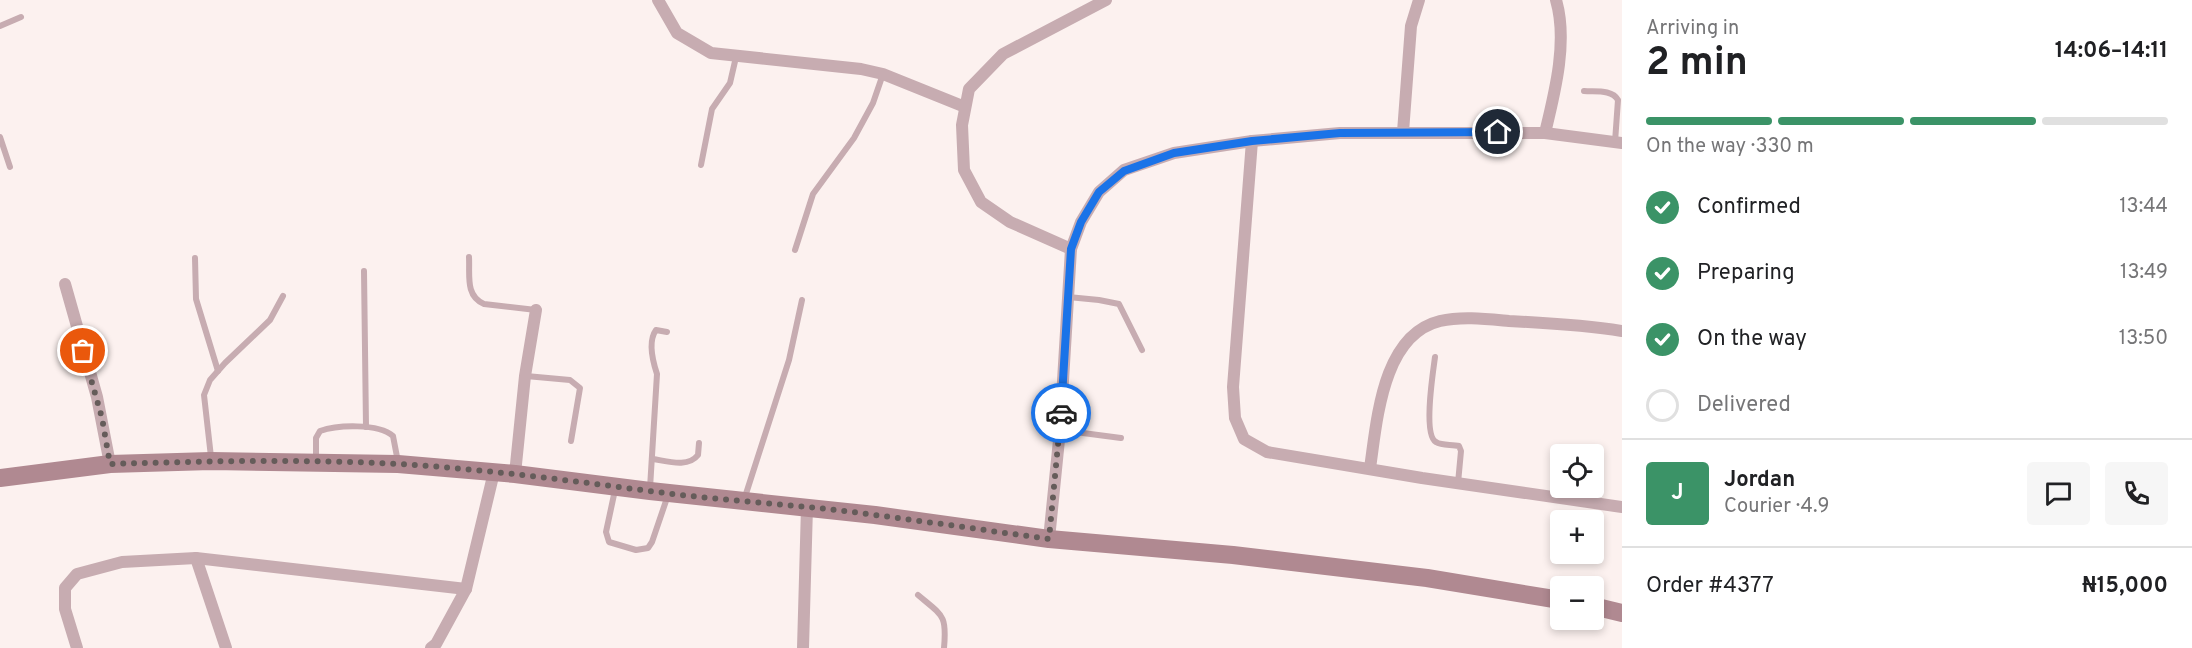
<!DOCTYPE html>
<html lang="en">
<head>
<meta charset="utf-8">
<style>
  :root { --surface:#fff; --page:#f6f6f6; --text:#202124; --muted:#757577; --line:#e0e0e0; --accent:#3b9367 }
  body { margin:0; font-family:Overpass,sans-serif; background:var(--page); color:var(--text); height:100vh; display:flex; flex-direction:column; font-size:22px; white-space:nowrap }
  * { box-sizing:border-box; margin:0 }
  p { font-size:20px; color:var(--muted) }
  .icon { flex:none; width:33px; height:33px; fill:none; stroke:currentColor; stroke-width:2; stroke-linecap:round; stroke-linejoin:round }
  .map { position:relative; flex:1; overflow:hidden }
  .side { display:flex; flex-direction:column; background:var(--surface); width:570px }
  .side>* { flex:none }
  .fabs { position:absolute; left:1550px; top:444px; display:grid; gap:12px }
  .fabs a { display:grid; place-items:center; width:54px; height:54px; border-radius:6px; background:var(--surface); box-shadow:0 3px 9px #0003; font-size:30px }
  .pin { position:absolute; display:grid; place-items:center; width:51px; height:51px; color:#fff; margin:-26px; border:3px solid #fff; border-radius:50%; box-shadow:0 2px 6px #0007 }
  .courier { position:absolute; display:grid; place-items:center; width:60px; height:60px; margin:-30px; border:4px solid #1a73e8; border-radius:50%; background:#fff; color:#222; box-shadow:0 2px 8px #0007 }
  .overview em { font-style:normal; font-weight:700 }
  .overview div { display:flex; flex-direction:column-reverse }
  .overview { display:flex; align-items:center; justify-content:space-between; height:102px; padding:0 24px }
  h1 { font-size:39px; font-weight:700; line-height:45px }
  .bar { display:grid; grid-template-columns:repeat(4,1fr); gap:9px 6px; align-content:center; height:72px; padding:0 24px }
  .bar i { height:8px; border-radius:4px; background:var(--line) }
  .bar .on { background:var(--accent) }
  .bar p { grid-column:span 4 }
  .line { display:flex; align-items:center; gap:15px; padding:0 24px; border-top:2px solid var(--line) }
  .line div { flex:1 }
  .round { display:grid; place-items:center; flex:none; width:63px; height:63px; border-radius:6px; background:var(--page) }
  ol { padding:0 24px; list-style:none }
  li { display:flex; align-items:center; gap:18px; height:66px }
  li p { margin-inline-start:auto }
  li .icon { padding:6px; border-radius:50%; background:var(--accent); color:#fff; stroke-width:4 }
  li:last-child { color:var(--muted) }
  li i { width:33px; height:33px; border:3px solid var(--line); border-radius:50% }
  main { display:flex; flex:1; min-height:0 }
  .map>svg:first-child { display:block }
</style>
</head>
<body>
<main>
<div class="map">
<svg width="1622" height="648" viewBox="0 0 1622 648">
  <rect width="100%" height="100%" fill="#fcf1ef"/>
  <g fill="none" stroke-linecap="round" stroke-linejoin="round">
    <!-- service -->
    <g stroke="#c7acb1" stroke-width="6">
      <polyline points="0,26 21,17"/>
      <path d="M1584 91C1595 92 1612 89 1618 100L1615 142"/>
      <polyline points="0,137 10,167"/>
      <polyline points="701,165 712,109 730,83 736,57"/>
      <polyline points="795,250 813,194 854,138 873,103 883,74"/>
      <path d="M469 257C470 275 465 296 484 304L536 310"/>
      <polyline points="195,258 196,299 218,371"/>
      <polyline points="364,271 366,427"/>
      <polyline points="1068,297 1099,300 1119,304 1142,350"/>
      <path d="M1435 357C1433 372 1423 435 1436 442 1442 446 1452 444 1459 446L1461 451 1458 483"/>
      <polyline points="526,376 570,380 580,388 571,441"/>
      <polyline points="1060,430 1121,438"/>
      <polyline points="211,457 204,395 210,380 225,363 270,320 283,296"/>
      <path d="M653 459C667 461 688 468 698 455L699 443"/>
      <path d="M316 462V438L320 431C337 425 378 423 393 436L398 462"/>
      <path d="M650 488 657 374C653 362 648 341 656 330L667 332"/>
      <polyline points="615,490 606,532 609,542 636,550 648,548 652,542 668,495"/>
      <polyline points="744,500 789,360 802,300"/>
      <path d="M918 595C943 616 947 615 944 648"/>
    </g>
    <!-- minor -->
    <g stroke="#c7acb1" stroke-width="12">
      <polyline points="658,0 677,33 711,53 861,69 883,74 965,107"/>
      <polyline points="1403,132 1411,26 1419,0"/>
      <path d="M1545 133C1555 92 1568 41 1556 0"/>
      <polyline points="1252,141 1233,387 1235,418 1244,439 1267,452 1422,478 1622,507"/>
      <polyline points="1071,249 1010,222 981,202 964,170 962,125 969,89 1003,54 1106,0"/>
      <polyline points="65,284 97,397 110,464"/>
      <path d="M1370 468C1377 421 1382 335 1440 321 1462 316 1487 319 1509 321 1547 323 1584 325 1622 331"/>
      <polyline points="515,474 525,376 536,310"/>
      <polyline points="1049,539 1060,430 1071,249 1081,222 1099,192 1124,170 1174,153 1252,141 1340,133 1545,133 1622,143"/>
      <polyline points="196,558 226,648"/>
      <polyline points="77,648 65,609 65,588 77,574 122,562 196,558 466,589"/>
      <polyline points="431,648 436,644 466,589 494,472"/>
      <polyline points="803,648 807,507"/>
    </g>
    <!-- secondary -->
    <g stroke="#b08991" stroke-width="18">
      <polyline points="0,478 110,464 211,461 398,464 515,474 650,491 875,515 1049,539 1233,555 1427,578 1560,600"/>
      <polyline points="1593,606 1622,613"/>
    </g>
  </g>
  <g fill="none" stroke-linecap="round" stroke-linejoin="round">
    <!-- done -->
    <path stroke="#655c5a" stroke-width="6" stroke-dasharray="0 10.8" d="M83 351 102 418 110 464C206 461 303 459 399 464 483 469 566 480 649 491 709 499 769 503 828 509 902 518 976 529 1049 539L1061 413"/>
    <!-- route -->
    <polyline stroke="#1a73e8" stroke-width="8" points="1061,413 1071,249 1081,222 1099,192 1124,171 1174,153 1252,141 1340,133 1498,132"/>
  </g>
</svg>
<div class="fabs">
<a><svg class="icon" aria-label="locate" viewBox="0 0 24 24"><circle cx="12" cy="12" r="6"/><path d="M12 2v4M12 18v4M2 12h4M18 12h4"/></svg></a>
<a>+</a>
<a>−</a>
</div>
<div class="pin" style="left:83px;top:351px;background:#ea580c"><svg class="icon" aria-label="bag" viewBox="0 0 24 24"><path d="M5 8h14l-1 12H6zM9 8a3 3 0 0 1 6 0"/></svg></div>
<div class="pin" style="left:1498px;top:132px;background:#1f2937"><svg class="icon" aria-label="home" viewBox="0 0 24 24"><path d="M3 11l9-7 9 7M6 9v11h12V9"/></svg></div>
<div class="courier" style="left:1061px;top:413px"><svg class="icon" aria-label="car" viewBox="0 0 24 24"><path d="M5 17H2v-5l4-1 3-4h7l3 4 3 1v5h-3M9 17h6M6 11h13"/><circle cx="7" cy="17" r="2"/><circle cx="17" cy="17" r="2"/></svg></div>
</div>
<section class="side">
<div class="overview"><div><h1>2 min</h1><p>Arriving in</p></div><em>14:06–14:11</em></div>
<div class="bar"><i class="on"></i><i class="on"></i><i class="on"></i><i></i><p>On the way · 330 m</p></div>
<ol>
<li><svg class="icon" aria-label="check" viewBox="0 0 24 24"><path d="M5 12l5 5 9-10"/></svg>Confirmed<p>13:44</p></li>
<li><svg class="icon" aria-label="check" viewBox="0 0 24 24"><path d="M5 12l5 5 9-10"/></svg>Preparing<p>13:49</p></li>
<li><svg class="icon" aria-label="check" viewBox="0 0 24 24"><path d="M5 12l5 5 9-10"/></svg>On the way<p>13:50</p></li>
<li><i></i>Delivered</li>
</ol>
<div class="line" style="height:108px"><b class="round" style="background:var(--accent);color:#fff">J</b><div><b>Jordan</b><p>Courier · 4.9</p></div><a class="round"><svg class="icon" aria-label="chat" viewBox="0 0 24 24"><path d="M4 5h16v11H9l-5 4z"/></svg></a><a class="round"><svg class="icon" aria-label="phone" viewBox="0 0 24 24"><path d="M5 4h4l2 5-3 2q2 4 5 5l2-3 5 2v4C11 20 4 13 5 4z"/></svg></a></div>
<div class="line" style="height:78px"><div>Order #4377</div><b>₦15,000</b></div>
</section>
</main>
</body>
</html>
